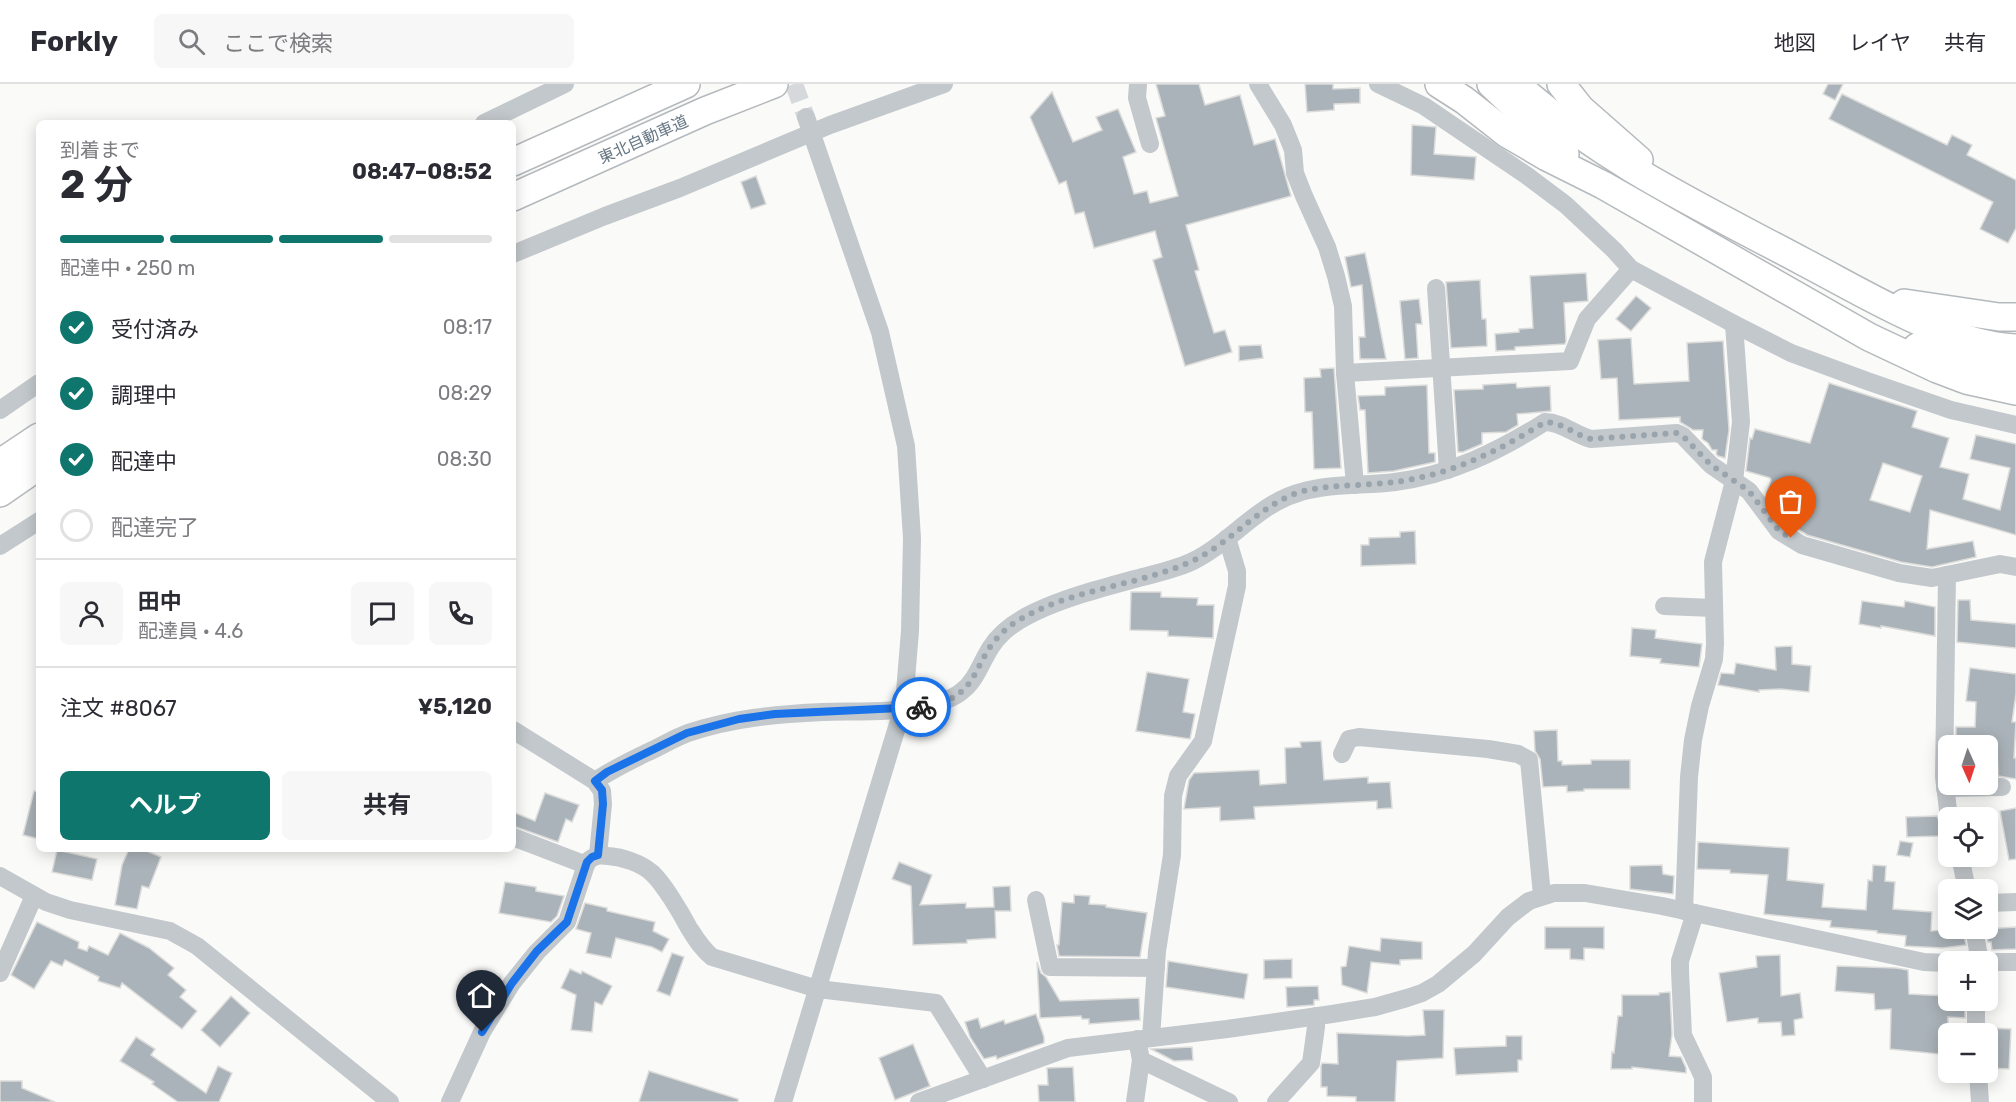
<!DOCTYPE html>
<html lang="ja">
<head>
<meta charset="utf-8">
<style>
  :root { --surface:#fff; --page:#f7f7f7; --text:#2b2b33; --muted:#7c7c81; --line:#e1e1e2; --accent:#0f766e }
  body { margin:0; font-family:Rubik,"Noto Sans JP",sans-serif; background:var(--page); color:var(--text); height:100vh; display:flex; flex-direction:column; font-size:22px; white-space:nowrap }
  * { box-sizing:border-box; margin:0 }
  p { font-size:20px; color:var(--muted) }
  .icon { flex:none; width:33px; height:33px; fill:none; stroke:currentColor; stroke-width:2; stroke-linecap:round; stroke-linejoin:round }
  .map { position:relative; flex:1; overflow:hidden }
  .drawer { position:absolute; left:36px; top:36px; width:480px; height:732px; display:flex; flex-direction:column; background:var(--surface); border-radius:9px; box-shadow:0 3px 15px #0003 }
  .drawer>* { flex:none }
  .needle { width:39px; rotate:177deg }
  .buttons { position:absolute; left:1938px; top:651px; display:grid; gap:12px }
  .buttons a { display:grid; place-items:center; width:60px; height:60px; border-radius:9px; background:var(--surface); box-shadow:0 3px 15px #0003; font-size:30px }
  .pin { position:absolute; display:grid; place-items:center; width:51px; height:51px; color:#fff; margin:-62px -26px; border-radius:50% 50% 50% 0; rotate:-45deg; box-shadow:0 0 6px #0007 }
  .pin .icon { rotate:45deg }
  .courier { position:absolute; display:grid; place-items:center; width:60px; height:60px; margin:-30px; border:4px solid #1a73e8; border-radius:50%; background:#fff; color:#222; box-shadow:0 2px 8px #0007 }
  .overview em { font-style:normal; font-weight:700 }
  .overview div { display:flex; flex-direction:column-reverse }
  .overview { display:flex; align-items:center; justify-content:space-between; height:102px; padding:0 24px }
  h1 { font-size:39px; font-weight:700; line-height:45px }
  .bar { display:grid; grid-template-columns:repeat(4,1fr); gap:9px 6px; align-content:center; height:72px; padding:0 24px }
  .bar i { height:8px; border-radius:4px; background:var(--line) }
  .bar .selected { background:var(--accent) }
  .bar p { grid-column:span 4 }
  .line { display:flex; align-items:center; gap:15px; padding:0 24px; border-top:2px solid var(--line) }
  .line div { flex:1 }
  .round { display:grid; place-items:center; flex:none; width:63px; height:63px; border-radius:9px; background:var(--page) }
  ol { padding:0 24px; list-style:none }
  li { display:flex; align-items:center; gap:18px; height:66px }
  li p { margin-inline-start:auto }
  li .icon { padding:6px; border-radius:50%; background:var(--accent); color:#fff; stroke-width:4 }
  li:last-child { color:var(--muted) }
  li i { width:33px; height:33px; border:3px solid var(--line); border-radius:50% }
  .button { display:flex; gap:12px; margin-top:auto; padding:12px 24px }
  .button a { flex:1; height:69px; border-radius:9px; background:var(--accent); color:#fff; font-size:24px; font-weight:700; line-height:69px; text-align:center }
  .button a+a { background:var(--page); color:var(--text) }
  header { display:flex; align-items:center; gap:36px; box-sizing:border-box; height:84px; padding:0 30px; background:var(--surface); border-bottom:2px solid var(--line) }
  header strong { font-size:28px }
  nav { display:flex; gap:33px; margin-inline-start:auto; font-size:21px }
  .search { width:420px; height:54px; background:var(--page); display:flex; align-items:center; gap:15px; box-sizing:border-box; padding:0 21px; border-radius:9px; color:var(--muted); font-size:22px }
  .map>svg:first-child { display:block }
</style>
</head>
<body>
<header>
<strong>Forkly</strong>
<div class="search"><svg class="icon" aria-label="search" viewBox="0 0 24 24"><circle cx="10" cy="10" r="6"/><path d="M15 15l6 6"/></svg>ここで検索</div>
<nav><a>地図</a><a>レイヤ</a><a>共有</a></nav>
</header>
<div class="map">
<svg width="2016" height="1018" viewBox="0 0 2016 1018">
  <rect width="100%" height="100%" fill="#fafaf8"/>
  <!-- building -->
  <g fill="#aab3b9" stroke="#dcdcda" stroke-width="1.5" fill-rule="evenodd">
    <polygon points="1156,0 1199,0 1205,21 1240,11 1254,61 1275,55 1291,112 1186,141 1199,186 1195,187 1214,249 1225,246 1232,268 1185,282 1153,176 1162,173 1155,147 1094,164 1084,128 1075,130 1066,97 1059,100 1030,33 1052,8 1073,58 1102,46 1096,33 1118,25 1136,68 1123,73 1134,110 1147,107 1150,119 1178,112 1156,34 1165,32"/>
    <polygon points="1305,0 1333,0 1333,5 1360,4 1360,19 1334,20 1334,26 1307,28"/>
    <polygon points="1828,0 1843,0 1835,16 1823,10"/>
    <polygon points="1842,10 1947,61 1952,51 1972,61 1967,71 2016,96 2016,144 2008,159 1980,145 1993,118 1829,35"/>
    <polygon points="1412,41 1436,43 1434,70 1476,73 1474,96 1411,91"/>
    <polygon points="756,92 766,120 751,125 741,98"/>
    <polygon points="1365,169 1370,192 1386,275 1360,275 1359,253 1365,253 1362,201 1351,203 1345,173"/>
    <polygon points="1586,189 1588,217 1564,219 1566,257 1565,260 1515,263 1515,266 1496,267 1495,250 1519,248 1519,245 1533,244 1530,192"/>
    <polygon points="1480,196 1482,235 1486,235 1487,262 1451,264 1446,198"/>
    <polygon points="1636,212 1651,224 1631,247 1616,235"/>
    <polygon points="1419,215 1422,240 1416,240 1418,274 1405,275 1400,217"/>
    <polygon points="1631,254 1634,300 1689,297 1687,259 1723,257 1729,346 1725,374 1718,372 1716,370 1717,366 1712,366 1708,359 1702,355 1703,346 1693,346 1680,338 1680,333 1619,336 1617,294 1601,295 1598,256"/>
    <polygon points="1261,261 1263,274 1239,277 1239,262"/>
    <polygon points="1334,284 1341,384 1314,385 1312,328 1305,328 1304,294 1321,293 1320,285"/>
    <polygon points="1516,299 1517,304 1550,302 1551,327 1517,330 1518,341 1506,348 1482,349 1482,360 1463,368 1458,368 1454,306 1483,305 1483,301"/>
    <path d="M1829 299 1917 327 1912 343 1949 354 1940 383 1969 390 1963 415 2000 426 2010 384 1970 375 1976 351 2016 360V451L1930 426 1927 465 1973 457 1976 473 1932 483 1901 478 1807 451 1793 442 1798 427 1772 419 1766 411 1771 396 1770 394 1746 387 1750 354 1752 355 1755 345 1810 359ZM1883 379 1922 392 1910 428 1870 416Z"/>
    <polygon points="1427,301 1429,369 1435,369 1435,378 1394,387 1368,389 1365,326 1360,326 1358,312 1385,311 1385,303"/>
    <polygon points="1415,447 1416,480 1361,482 1361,461 1369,461 1369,454 1400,453 1400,448"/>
    <polygon points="1131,508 1161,508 1161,513 1198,514 1197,521 1214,521 1213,554 1168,552 1168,547 1130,546"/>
    <polygon points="1958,516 1970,516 1971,536 2016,540 2016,564 1957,558"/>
    <polygon points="1862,517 1904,523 1905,517 1935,523 1935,552 1881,542 1881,544 1859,540"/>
    <polygon points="1632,544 1656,546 1655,554 1702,560 1699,583 1660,579 1661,575 1630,572"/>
    <polygon points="1792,562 1792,580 1811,582 1809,608 1781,605 1759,606 1759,608 1718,601 1721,589 1734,590 1736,579 1776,586 1775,563"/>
    <polygon points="1970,584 2016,590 2016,610 2012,638 2016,638 2014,674 2016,674 2016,695 1998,692 1997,664 1988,664 1988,662 1956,660 1956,643 1975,643 1976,618 1966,617"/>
    <polygon points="1147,588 1189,595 1183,628 1195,630 1190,655 1136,647"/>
    <polygon points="1557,646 1558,677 1562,677 1562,681 1591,680 1591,676 1630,676 1630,705 1584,705 1584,707 1567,708 1567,702 1543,703 1540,675 1535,667 1534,647"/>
    <polygon points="1321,657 1324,696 1368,693 1368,699 1390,698 1392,724 1377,725 1377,717 1254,723 1255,735 1220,737 1220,723 1184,725 1189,696 1194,689 1259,686 1260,701 1286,699 1285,664 1301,663 1300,658"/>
    <polygon points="34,707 39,708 39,755 23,751"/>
    <polygon points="545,709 579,721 572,738 566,735 558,758 513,742 513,728 535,737"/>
    <polygon points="2016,724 2016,775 2009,776 2000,727"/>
    <polygon points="1937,732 1941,741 1941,752 1907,753 1906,733"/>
    <polygon points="1900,757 1913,759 1910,773 1897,771"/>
    <polygon points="1698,758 1789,764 1787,796 1824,800 1822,823 1866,826 1868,796 1872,797 1873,781 1886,782 1885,797 1895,798 1893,825 1932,828 1931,847 1963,844 1966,861 1942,864 1905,862 1906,852 1877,849 1877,847 1830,843 1831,837 1764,830 1768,791 1730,789 1730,786 1697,785"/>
    <polygon points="129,765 142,765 161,773 149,804 142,802 137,825 115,821 122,781"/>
    <polygon points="57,766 97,775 92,796 52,788"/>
    <polygon points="899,778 932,791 920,821 966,819 966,824 994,823 993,803 1010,802 1011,827 995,827 996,854 967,856 967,859 913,861 911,802 892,795"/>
    <polygon points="1662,781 1663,790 1674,792 1673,810 1630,805 1630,782"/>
    <polygon points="505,798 536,803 536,807 564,812 557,832 551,838 499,829"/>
    <polygon points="1074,811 1090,812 1089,820 1106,821 1106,823 1147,829 1140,873 1059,872 1057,861 1059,861 1062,818 1074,819"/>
    <polygon points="585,819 607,824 607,827 655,838 653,847 669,855 662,868 652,863 616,854 611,874 586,869 591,849 576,845"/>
    <polygon points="37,838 79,858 78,864 87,867 89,862 108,871 120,849 149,864 174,884 168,891 186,906 180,913 197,927 182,945 122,899 120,904 98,897 99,893 65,876 62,882 51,877 34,905 11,891"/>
    <polygon points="1545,843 1604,843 1604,865 1584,864 1584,876 1570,875 1570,865 1545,865"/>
    <polygon points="2016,843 2016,865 1992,866 1991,858 1988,858 1986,845"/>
    <polygon points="1381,854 1422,858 1422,875 1400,876 1400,881 1371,878 1367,909 1342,901 1341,883 1346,882 1349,862 1380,867"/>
    <polygon points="672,869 684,873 670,912 657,907"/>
    <polygon points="1780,871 1781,912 1800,909 1803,934 1794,936 1795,951 1782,952 1781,938 1758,939 1758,934 1727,938 1719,889 1757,883 1756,872"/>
    <polygon points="1292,875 1292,894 1264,895 1264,876"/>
    <polygon points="1168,877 1248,890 1244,915 1166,903"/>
    <polygon points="1037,878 1041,889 1046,893 1060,917 1139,914 1140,936 1089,940 1089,935 1082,935 1081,932 1040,934"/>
    <polygon points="1837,882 1896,884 1908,886 1909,910 1948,912 1948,916 1965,916 1965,934 1948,933 1948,971 1890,965 1891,925 1875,926 1874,910 1835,907"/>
    <polygon points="570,885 581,890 582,887 612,902 602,921 595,918 592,948 571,946 576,911 561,904"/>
    <polygon points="1318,902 1319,916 1314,916 1314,921 1287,923 1286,903"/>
    <polygon points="1670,908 1672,950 1669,972 1681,973 1686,984 1686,989 1632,983 1632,985 1611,985 1612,968 1614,969 1618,932 1622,932 1622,911 1659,911 1659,909"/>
    <polygon points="231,912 250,929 220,963 201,946"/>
    <polygon points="1423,926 1444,926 1443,974 1397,977 1395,1018 1356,1018 1356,1013 1327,1012 1327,1003 1321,1003 1321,982 1322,979 1338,980 1337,949 1408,952 1425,951"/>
    <polygon points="1036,930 1044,953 1044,959 997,975 996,972 984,975 970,953 965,938 978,934 981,944 1004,936 1005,940"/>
    <polygon points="1988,944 2011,945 2009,985 1988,984"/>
    <polygon points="1506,952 1522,952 1522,976 1518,976 1518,988 1456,991 1454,964 1506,962"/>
    <polygon points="136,953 155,965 151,971 206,1009 218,982 232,989 219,1018 178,1018 152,1000 154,998 120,977"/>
    <polygon points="913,960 930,1002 895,1016 879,974"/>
    <polygon points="1192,963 1193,976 1174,977 1151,965"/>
    <polygon points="1073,983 1075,1018 1039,1018 1038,1001 1048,1001 1047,984"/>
    <polygon points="649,987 738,1015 738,1018 639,1018"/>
    <polygon points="0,997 22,997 22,1004 55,1018 0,1018"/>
  </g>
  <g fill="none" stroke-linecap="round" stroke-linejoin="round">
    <!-- minor-tunnel -->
    <polyline stroke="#d5d9db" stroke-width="18" stroke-dasharray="18 9" stroke-linecap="butt" points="794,0 806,33"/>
    <!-- highway casing -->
    <g stroke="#b4b9bd" stroke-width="30">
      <g id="highway">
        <polyline points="1439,0 1464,16 1506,49 1547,73 1603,101 1869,253 1937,285 1966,296 2016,307"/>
        <polyline points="1491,0 1565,70"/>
        <path d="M1516 0C1600 76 1703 124 1802 177 1864 209 1946 261 2016 264"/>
        <polyline points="1561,0 1581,25 1639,76"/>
        <polyline points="513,78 686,0"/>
        <polyline points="513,113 705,27 774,0"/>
        <polyline points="1904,219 1999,233 2016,233"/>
        <polyline points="1917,263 2008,282"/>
        <polyline points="0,379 39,353"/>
        <polyline points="0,409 39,382"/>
      </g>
    </g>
    <!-- minor -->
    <g stroke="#c3c8cc" stroke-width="18">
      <polyline points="1138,0 1137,14 1150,60"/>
      <polyline points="1258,0 1283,41 1293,66 1295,89 1304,112 1327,163 1336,192 1343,222 1345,289 1355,401"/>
      <polyline points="1378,0 1424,22 1526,91 1566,121 1614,166 1631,185 1734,240 1791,269 1867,297 1951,326 2016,341"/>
      <polyline points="484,39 565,0"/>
      <polyline points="513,170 605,132 680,104 830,41 944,0"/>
      <polyline points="1436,204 1448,386"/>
      <polyline points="1345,289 1570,277 1587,235 1631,185"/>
      <polyline points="0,326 39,299"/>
      <polyline points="0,462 39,437"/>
      <polyline points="1947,491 1944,693 1949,734"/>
      <polyline points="1664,522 1714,524"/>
      <polyline points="513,646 595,697 602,707 603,720 598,771"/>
      <polyline points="1342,670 1349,655 1359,653 1488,665 1518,670 1529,676 1542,811"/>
      <path d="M595 697C611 686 628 678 646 669 660 663 674 654 688 649 733 634 777 630 823 628 853 627 900 629 928 621 940 618 953 615 962 607 976 597 981 578 991 563 1001 547 1018 536 1035 528 1067 513 1102 504 1135 495 1154 490 1173 486 1191 478 1231 459 1257 420 1301 408 1331 399 1364 402 1395 398 1450 391 1499 367 1545 338 1562 338 1575 351 1591 355L1677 349 1683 352 1711 381 1749 407 1779 447 1802 461 1899 489 1932 494 2000 480 2016 483"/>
      <polyline points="1945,704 2002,703"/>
      <polyline points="513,753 586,781"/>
      <polyline points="1960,772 1967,806"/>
      <polyline points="0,792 46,818 70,826 170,847 197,862 390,1018"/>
      <polyline points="1036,816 1050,883 1156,884"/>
      <polyline points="1988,819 2016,818"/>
      <polyline points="1684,827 1689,693 1693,656 1700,622 1714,575 1715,560 1713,478 1734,397 1741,338 1734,240"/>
      <polyline points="1695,829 1680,877 1680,887 1683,951 1703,993 1703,1018"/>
      <polyline points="1974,844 1980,878"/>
      <polyline points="1988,878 2016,878"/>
      <polyline points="0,889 34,812"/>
      <polyline points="1976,916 1976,950"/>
      <polyline points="1151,954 1157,867 1172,771 1173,712 1178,692 1203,657 1237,502 1237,487 1227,454"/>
      <polyline points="1137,955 1141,976 1229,1018"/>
      <polyline points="1978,988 1980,1018"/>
      <path d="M450 1018 482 948 512 899 537 868 567 838 587 778C594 771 599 771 608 772 622 773 641 779 652 789 664 800 681 829 689 844 696 855 702 865 712 873L818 905 936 919 983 995"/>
      <polyline points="783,1018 904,620 910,547 912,454 906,362 880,248 806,33"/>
      <polyline points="919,1018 1068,964 1227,945 1332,930 1375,923 1407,914 1422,909 1438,900 1474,870 1508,833 1529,817 1554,809 1585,809 1662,822 1924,878 1948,879"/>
      <polyline points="1135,1018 1141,976"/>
      <polyline points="1276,1018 1311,979 1316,943 1316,932"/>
    </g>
    <!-- highway -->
    <use href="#highway" stroke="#fff" stroke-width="27"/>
  </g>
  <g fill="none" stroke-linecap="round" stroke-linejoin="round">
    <!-- done -->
    <path stroke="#99a4ac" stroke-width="6" stroke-dasharray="0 10.8" d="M921 623C983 615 969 579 1004 547 1012 539 1024 533 1034 528 1084 504 1141 500 1190 478 1231 460 1257 422 1300 408 1328 400 1366 402 1395 398 1450 391 1499 367 1545 338 1562 338 1575 351 1591 355L1677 349 1683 352 1711 381 1749 407 1779 447 1791 454"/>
    <!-- route -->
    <polyline stroke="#1a73e8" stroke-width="8" points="482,948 512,899 537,867 567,838 587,778 592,773 598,771 603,720 602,706 595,697 607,688 687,649 739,635 775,630 921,623"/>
  </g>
  <g text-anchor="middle" stroke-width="6" stroke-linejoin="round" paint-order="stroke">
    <!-- street labels -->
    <g font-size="16" fill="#657683" stroke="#fff">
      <text transform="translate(643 55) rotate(-24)" y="6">東北自動車道</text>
    </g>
  </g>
</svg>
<div class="buttons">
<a><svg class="needle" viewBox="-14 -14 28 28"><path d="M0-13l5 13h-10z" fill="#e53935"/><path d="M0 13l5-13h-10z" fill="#7c7c81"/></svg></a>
<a><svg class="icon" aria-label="locate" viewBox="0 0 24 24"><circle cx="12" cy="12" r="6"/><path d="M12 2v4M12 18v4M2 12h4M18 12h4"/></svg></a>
<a><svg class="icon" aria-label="layers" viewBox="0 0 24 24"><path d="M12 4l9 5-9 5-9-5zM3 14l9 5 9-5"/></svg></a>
<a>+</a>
<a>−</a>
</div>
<div class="pin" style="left:1791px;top:454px;background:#ea580c"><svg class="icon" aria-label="bag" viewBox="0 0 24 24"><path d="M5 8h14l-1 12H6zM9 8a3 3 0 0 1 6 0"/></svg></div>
<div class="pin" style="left:482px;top:948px;background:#1f2937"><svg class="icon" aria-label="home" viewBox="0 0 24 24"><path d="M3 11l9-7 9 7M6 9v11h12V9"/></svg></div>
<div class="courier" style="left:921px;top:623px"><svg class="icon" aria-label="bike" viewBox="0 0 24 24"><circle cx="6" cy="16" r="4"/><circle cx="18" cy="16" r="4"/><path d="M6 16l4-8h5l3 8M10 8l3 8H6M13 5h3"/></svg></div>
<section class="drawer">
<div class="overview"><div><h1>2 分</h1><p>到着まで</p></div><em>08:47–08:52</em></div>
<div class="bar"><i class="selected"></i><i class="selected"></i><i class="selected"></i><i></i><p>配達中 · 250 m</p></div>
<ol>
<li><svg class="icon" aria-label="check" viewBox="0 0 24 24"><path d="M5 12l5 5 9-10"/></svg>受付済み<p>08:17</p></li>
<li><svg class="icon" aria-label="check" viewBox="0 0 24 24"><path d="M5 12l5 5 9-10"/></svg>調理中<p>08:29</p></li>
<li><svg class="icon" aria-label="check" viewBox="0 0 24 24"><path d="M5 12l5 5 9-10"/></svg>配達中<p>08:30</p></li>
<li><i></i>配達完了</li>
</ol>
<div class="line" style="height:108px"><a class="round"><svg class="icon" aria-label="person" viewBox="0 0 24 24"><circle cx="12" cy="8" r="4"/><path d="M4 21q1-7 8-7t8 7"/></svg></a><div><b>田中</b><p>配達員 · 4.6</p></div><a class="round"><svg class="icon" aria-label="chat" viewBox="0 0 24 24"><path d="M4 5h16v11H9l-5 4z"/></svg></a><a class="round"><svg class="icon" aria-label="phone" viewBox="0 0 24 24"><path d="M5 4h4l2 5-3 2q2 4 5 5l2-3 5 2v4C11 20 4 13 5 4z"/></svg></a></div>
<div class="line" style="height:78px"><div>注文 #8067</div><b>¥5,120</b></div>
<div class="button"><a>ヘルプ</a><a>共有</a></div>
</section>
</div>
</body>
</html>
